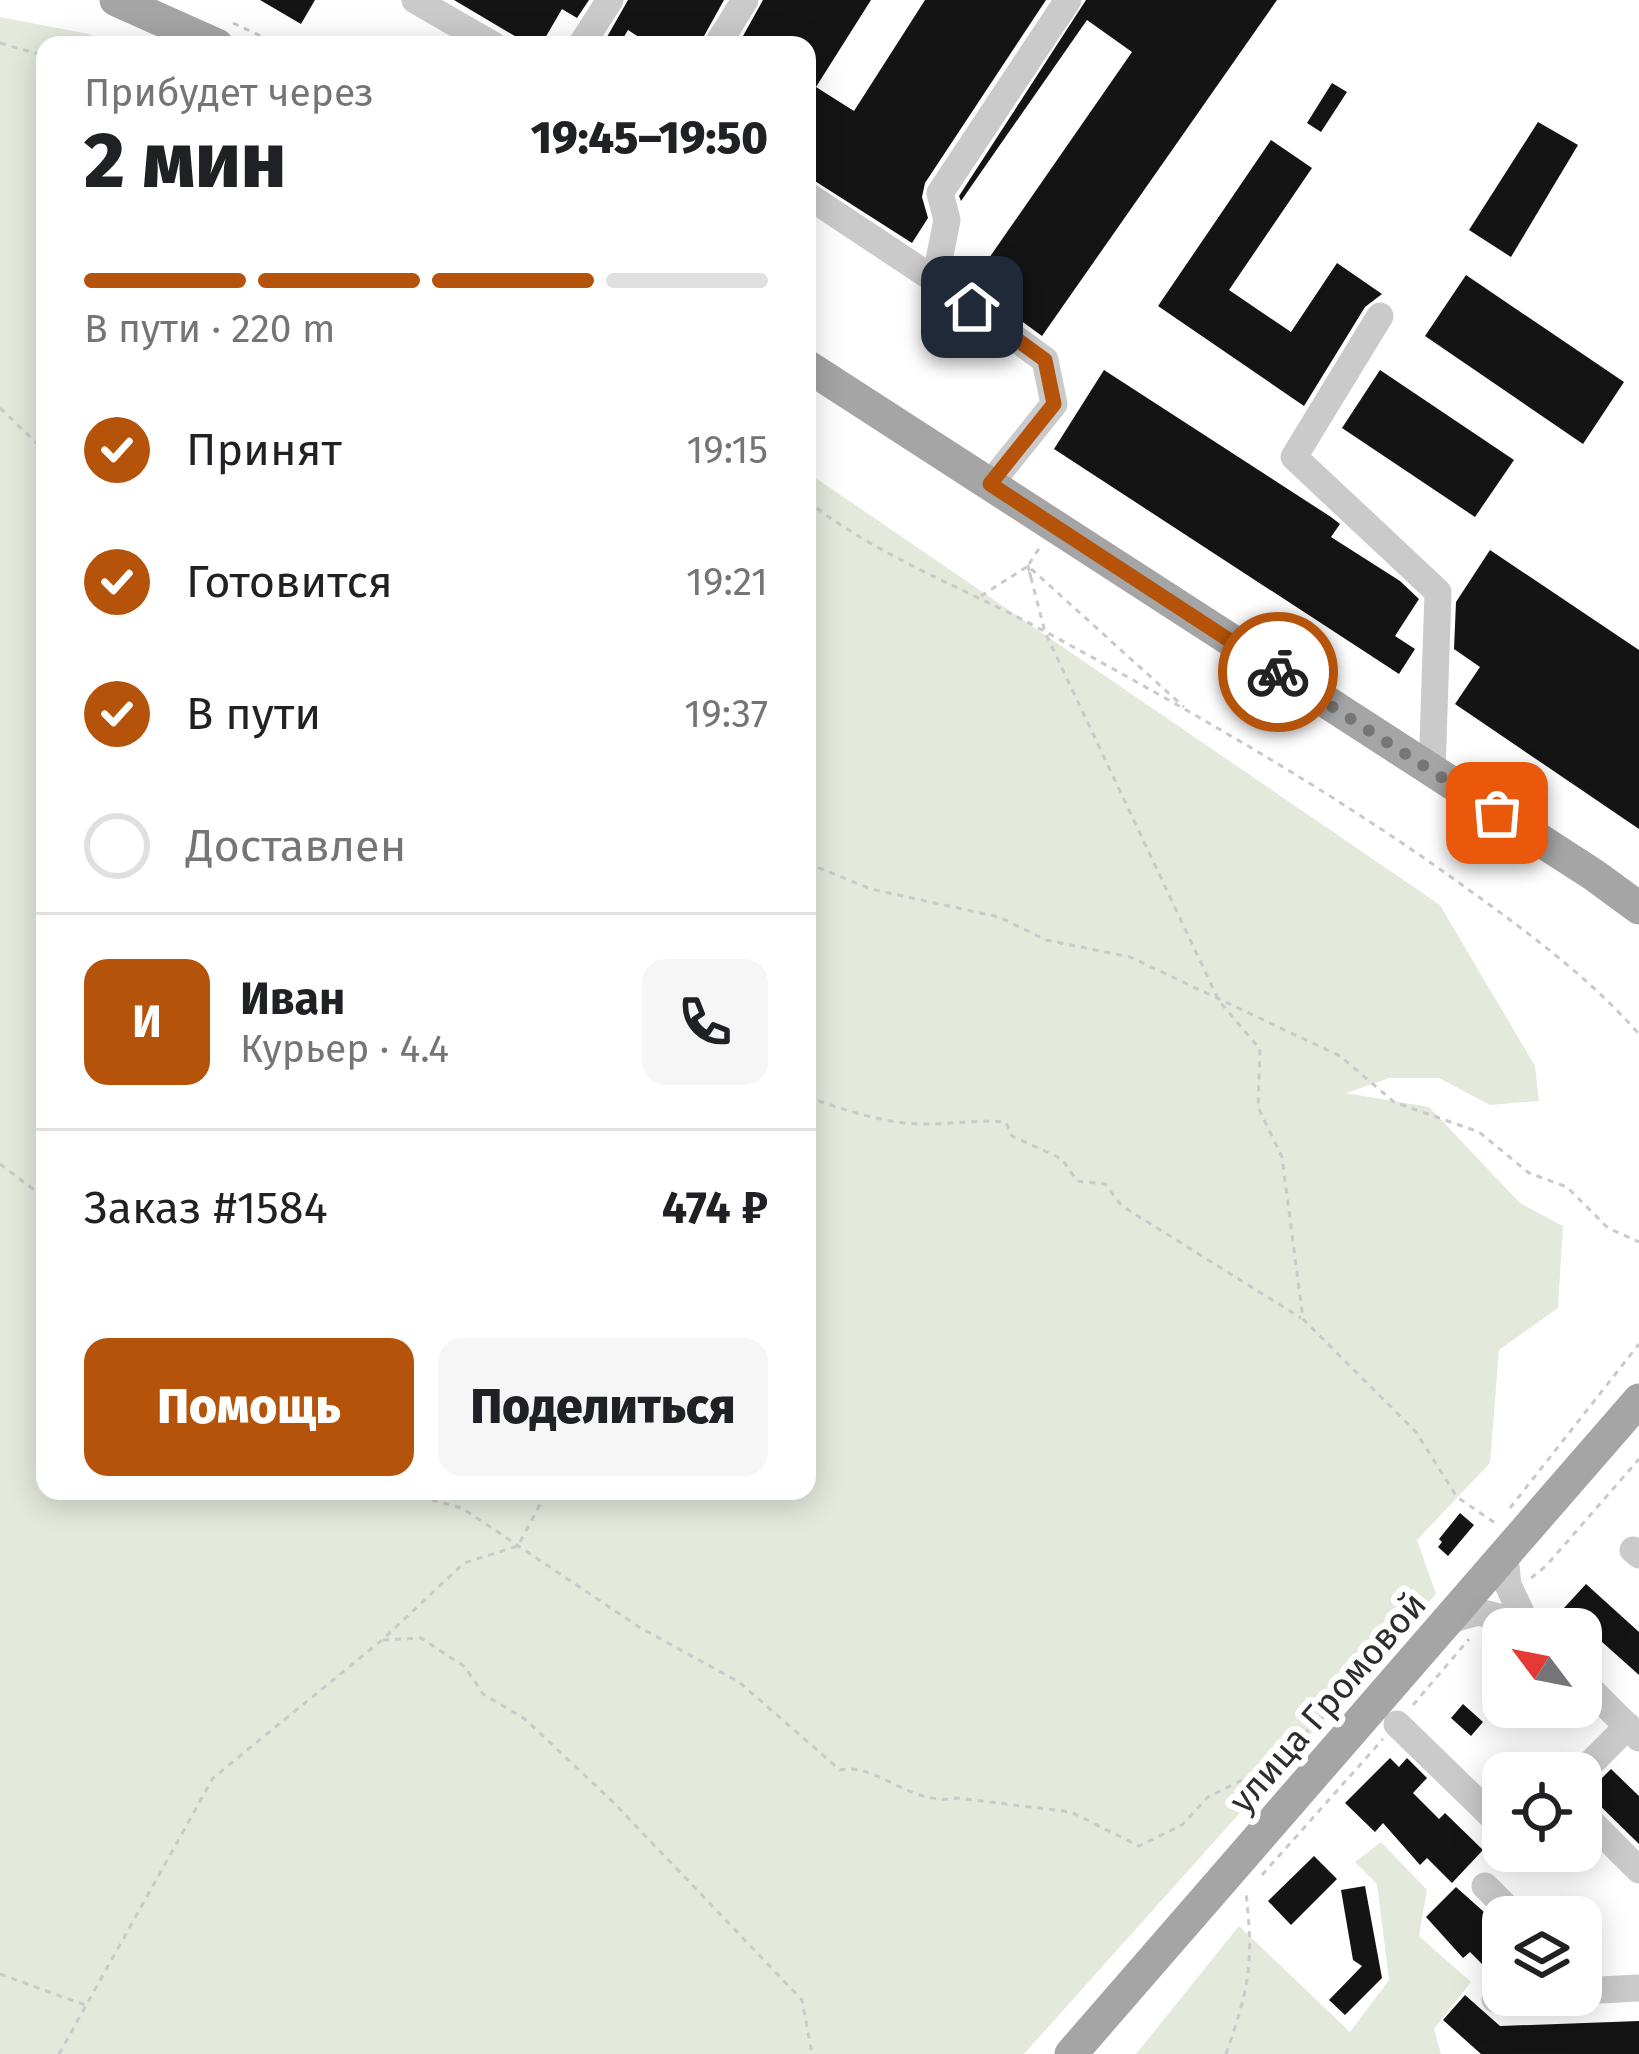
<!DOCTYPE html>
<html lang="ru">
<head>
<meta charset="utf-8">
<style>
  :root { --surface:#fff; --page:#f6f6f6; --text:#202124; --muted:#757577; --line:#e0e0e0; --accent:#b45309 }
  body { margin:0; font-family:"Fira Sans",sans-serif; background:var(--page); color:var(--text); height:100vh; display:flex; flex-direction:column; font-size:45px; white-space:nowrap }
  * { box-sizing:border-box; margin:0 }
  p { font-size:39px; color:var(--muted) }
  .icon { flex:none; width:66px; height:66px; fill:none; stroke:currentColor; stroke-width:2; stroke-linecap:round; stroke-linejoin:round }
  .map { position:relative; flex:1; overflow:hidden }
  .drawer { position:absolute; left:36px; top:36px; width:780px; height:1464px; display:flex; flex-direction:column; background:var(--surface); border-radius:24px; box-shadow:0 6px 30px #0003 }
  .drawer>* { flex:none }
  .needle { width:78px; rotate:302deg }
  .controls { position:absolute; left:1482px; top:1608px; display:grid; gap:24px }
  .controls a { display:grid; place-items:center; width:120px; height:120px; border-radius:24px; background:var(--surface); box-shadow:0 6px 30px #0003; font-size:60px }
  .pin { position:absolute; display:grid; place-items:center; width:102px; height:102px; color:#fff; margin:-51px; border-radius:24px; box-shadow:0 6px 18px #0006 }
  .courier { position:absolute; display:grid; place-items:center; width:120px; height:120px; margin:-60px; border:9px solid #b45309; border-radius:50%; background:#fff; color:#222; box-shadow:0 3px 15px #0007 }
  .summary em { font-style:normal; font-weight:800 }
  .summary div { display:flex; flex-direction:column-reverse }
  .summary { display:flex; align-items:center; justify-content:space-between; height:204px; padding:0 48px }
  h1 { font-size:78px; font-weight:800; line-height:90px }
  .bar { display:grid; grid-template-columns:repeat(4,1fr); gap:18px 12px; align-content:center; height:144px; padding:0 48px }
  .bar i { height:15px; border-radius:9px; background:var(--line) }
  .bar .on { background:var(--accent) }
  .bar p { grid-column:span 4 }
  .line { display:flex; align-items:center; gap:30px; padding:0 48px; border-top:3px solid var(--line) }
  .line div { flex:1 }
  .round { display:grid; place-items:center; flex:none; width:126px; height:126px; border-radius:24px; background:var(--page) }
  ol { padding:0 48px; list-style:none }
  li { display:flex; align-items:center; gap:36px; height:132px }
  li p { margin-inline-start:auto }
  li .icon { padding:12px; border-radius:50%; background:var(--accent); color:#fff; stroke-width:4 }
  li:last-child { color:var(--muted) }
  li i { width:66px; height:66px; border:6px solid var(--line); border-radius:50% }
  .cta { display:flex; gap:24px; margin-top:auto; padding:24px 48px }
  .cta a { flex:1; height:138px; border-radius:24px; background:var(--accent); color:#fff; font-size:48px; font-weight:800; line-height:138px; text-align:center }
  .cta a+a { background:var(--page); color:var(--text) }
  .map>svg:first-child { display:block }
</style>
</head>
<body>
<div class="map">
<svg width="1639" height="2054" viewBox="0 0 1639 2054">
  <rect width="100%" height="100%" fill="#fff"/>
  <!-- green -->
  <g fill="#e3eadc">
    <polygon points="0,17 89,34 108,45 45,45 45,1491 807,1491 807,472 1440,905 1535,1066 1539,1101 1490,1105 1439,1078 1390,1078 1346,1093 1429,1107 1520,1203 1563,1226 1558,1308 1499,1350 1490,1463 1417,1540 1436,1594 1024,2054 0,2054"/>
    <polygon points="1381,1842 1427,1890 1419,1936 1471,1982 1434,2029 1441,2054 1136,2054 1239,1926 1350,2032 1389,1980 1377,1884 1355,1862"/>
  </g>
  <!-- building -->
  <g fill="#141414">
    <polygon points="260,0 315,0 301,24"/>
    <polygon points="454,0 589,0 577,18 562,9 541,45 530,45"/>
    <polygon points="628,0 724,0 699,45 651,45 628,30 619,45 607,37"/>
    <polygon points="763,0 871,0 816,87 854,111 925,0 1046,0 925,183 922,197 928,218 912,243 807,176 807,45 738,45"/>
    <polygon points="1086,0 1277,0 1042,336 971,284 1132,52 1087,20 961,201 959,196"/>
    <polygon points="1332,83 1347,92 1321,132 1307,123"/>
    <polygon points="1538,122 1578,145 1511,257 1469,230"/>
    <polygon points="1271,140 1312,168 1229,290 1291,332 1337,263 1382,294 1365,307 1304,406 1158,306"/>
    <polygon points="1466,275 1624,382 1583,444 1425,336"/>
    <polygon points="1104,370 1331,517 1340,524 1331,537 1400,581 1419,599 1395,636 1415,649 1399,674 1054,449"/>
    <polygon points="1380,370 1514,460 1475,517 1342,428"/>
    <polygon points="1490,550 1639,650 1639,829 1455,704 1480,667 1454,649 1456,602"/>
    <polygon points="1460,1513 1474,1525 1448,1556 1438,1547 1442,1542 1439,1539"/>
    <polygon points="1586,1584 1639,1632 1639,1675 1564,1608"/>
    <polygon points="1463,1704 1483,1722 1471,1736 1451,1718"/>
    <polygon points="1390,1758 1399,1767 1407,1758 1427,1778 1413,1793 1439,1819 1445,1813 1483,1850 1452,1883 1427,1858 1420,1865 1383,1823 1375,1832 1345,1803"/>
    <polygon points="1611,1769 1639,1796 1639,1844 1587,1793"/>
    <polygon points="1314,1856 1337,1879 1291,1925 1268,1901"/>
    <polygon points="1365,1886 1382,1978 1345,2015 1329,2000 1362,1966 1353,1960 1341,1890"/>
    <polygon points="1456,1887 1503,1929 1503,1968 1494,1976 1470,1952 1463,1958 1426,1917"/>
    <polygon points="1465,1995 1500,2026 1639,2021 1639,2054 1481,2054 1443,2020"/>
  </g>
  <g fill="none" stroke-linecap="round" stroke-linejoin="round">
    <!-- path -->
    <g stroke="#cacaca" stroke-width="3" stroke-dasharray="6 6" stroke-linecap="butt">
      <polyline points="233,23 280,45"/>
      <polyline points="0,43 45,56"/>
      <polyline points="0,408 45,451"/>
      <path d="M807 501C882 559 963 587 1046 632 1187 709 1327 788 1458 882 1522 928 1587 975 1639 1034"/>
      <polyline points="1029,564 1040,547"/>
      <polyline points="1031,578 1028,566 1045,632 1219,1001 1260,1049 1258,1107 1282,1157 1303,1319 1416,1432 1457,1497 1495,1523"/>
      <polyline points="981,596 1028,566 1184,707"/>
      <polyline points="807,863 871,889 999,917 1046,940 1130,957 1340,1056 1394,1102 1479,1132 1529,1173 1567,1187 1608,1228 1639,1242"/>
      <path d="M807 1097C842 1109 882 1123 919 1124 948 1125 976 1119 1006 1122L1012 1136 1062 1159 1077 1181 1105 1184 1122 1206 1301 1318"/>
      <polyline points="0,1164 45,1198"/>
      <path d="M397 1491 462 1508 639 1627 739 1682 840 1770C876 1762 911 1807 957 1798L1071 1812 1139 1846 1182 1825 1208 1797 1266 1768 1340 1702"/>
      <polyline points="1510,1508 1639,1344"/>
      <polyline points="1531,1578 1546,1566 1639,1459"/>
      <polyline points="383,1640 421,1638 465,1667 483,1694 525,1719 613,1802 802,2000 812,2054"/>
      <polyline points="1413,1705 1469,1639"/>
      <polyline points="1262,1875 1383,1739"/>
      <polyline points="0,1974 85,2005"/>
      <polyline points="59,2054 213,1778 382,1640 464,1563 518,1546 547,1491"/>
      <path d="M1226 2054C1249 1988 1254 1964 1246 1893"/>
    </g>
    <!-- minor -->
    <g stroke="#cacaca" stroke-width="27">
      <polyline points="415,0 493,45"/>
      <polyline points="581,45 610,0"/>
      <polyline points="717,45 745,0"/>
      <polyline points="807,195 935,280"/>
      <polyline points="1380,316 1294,457 1438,592 1432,772"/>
      <polyline points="990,484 1054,404 1045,360 935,280 947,220 940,193 1068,0"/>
      <polyline points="1633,1550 1639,1555"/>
      <polyline points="1505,1557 1508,1585 1529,1629"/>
      <polyline points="1450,1620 1478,1612 1524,1623"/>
      <polyline points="1581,1680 1639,1738"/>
      <polyline points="1397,1724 1499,1823 1503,1822"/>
      <polyline points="1581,1773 1628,1726"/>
      <polyline points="1581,1812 1639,1870"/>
      <polyline points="1485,1886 1516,1917"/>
      <polyline points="1581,1991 1639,1988"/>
      <polyline points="1495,1999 1535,1995"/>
    </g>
    <!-- major -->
    <g stroke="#a5a5a5" stroke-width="33">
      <polyline points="116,0 217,45"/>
      <polyline points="807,366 1594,875 1639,908"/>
      <polyline points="1071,2054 1639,1400"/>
    </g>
  </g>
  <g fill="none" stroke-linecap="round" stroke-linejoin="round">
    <!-- done -->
    <polyline stroke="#767676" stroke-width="12" stroke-dasharray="0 21.6" points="1278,672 1497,813"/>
    <!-- route -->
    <polyline stroke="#b45309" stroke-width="15" points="972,307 1045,360 1054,404 990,484 1278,672"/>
  </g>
  <g text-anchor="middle" stroke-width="12" stroke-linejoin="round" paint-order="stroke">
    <!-- street labels -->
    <g font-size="36" fill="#2d2d2d" stroke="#fff">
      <text transform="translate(1327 1702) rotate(-49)" y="13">улица Громовой</text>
    </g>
  </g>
</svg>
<div class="controls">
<a><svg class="needle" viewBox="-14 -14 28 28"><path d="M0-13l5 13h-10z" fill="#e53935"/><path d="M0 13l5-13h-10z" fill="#757577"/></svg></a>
<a><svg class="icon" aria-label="locate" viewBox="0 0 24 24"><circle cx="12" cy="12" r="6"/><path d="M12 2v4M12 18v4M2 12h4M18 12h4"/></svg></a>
<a><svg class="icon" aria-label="layers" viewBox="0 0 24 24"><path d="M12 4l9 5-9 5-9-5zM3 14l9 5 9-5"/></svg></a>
</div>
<div class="pin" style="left:1497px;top:813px;background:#ea580c"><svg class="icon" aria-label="bag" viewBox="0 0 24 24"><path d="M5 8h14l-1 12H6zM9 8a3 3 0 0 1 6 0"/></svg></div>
<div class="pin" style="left:972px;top:307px;background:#1f2937"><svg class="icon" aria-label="home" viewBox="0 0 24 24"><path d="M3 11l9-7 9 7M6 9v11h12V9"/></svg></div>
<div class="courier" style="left:1278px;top:672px"><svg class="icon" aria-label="bike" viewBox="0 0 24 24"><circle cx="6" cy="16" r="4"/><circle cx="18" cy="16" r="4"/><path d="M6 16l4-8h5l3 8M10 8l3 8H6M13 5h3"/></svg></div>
<section class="drawer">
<div class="summary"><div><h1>2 мин</h1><p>Прибудет через</p></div><em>19:45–19:50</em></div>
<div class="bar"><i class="on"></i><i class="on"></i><i class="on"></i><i></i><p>В пути · 220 m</p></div>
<ol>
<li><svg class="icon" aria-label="check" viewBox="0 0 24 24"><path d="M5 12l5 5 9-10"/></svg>Принят<p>19:15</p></li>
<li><svg class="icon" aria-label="check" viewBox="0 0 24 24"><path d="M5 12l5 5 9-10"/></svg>Готовится<p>19:21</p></li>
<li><svg class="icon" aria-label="check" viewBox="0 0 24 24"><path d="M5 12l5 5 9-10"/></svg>В пути<p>19:37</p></li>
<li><i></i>Доставлен</li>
</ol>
<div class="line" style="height:216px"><b class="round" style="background:var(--accent);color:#fff">И</b><div><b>Иван</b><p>Курьер · 4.4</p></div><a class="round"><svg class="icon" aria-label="phone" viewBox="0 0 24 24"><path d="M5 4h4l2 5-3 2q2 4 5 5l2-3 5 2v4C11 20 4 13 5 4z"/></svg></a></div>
<div class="line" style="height:156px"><div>Заказ #1584</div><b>474 ₽</b></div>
<div class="cta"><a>Помощь</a><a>Поделиться</a></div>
</section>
</div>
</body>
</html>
